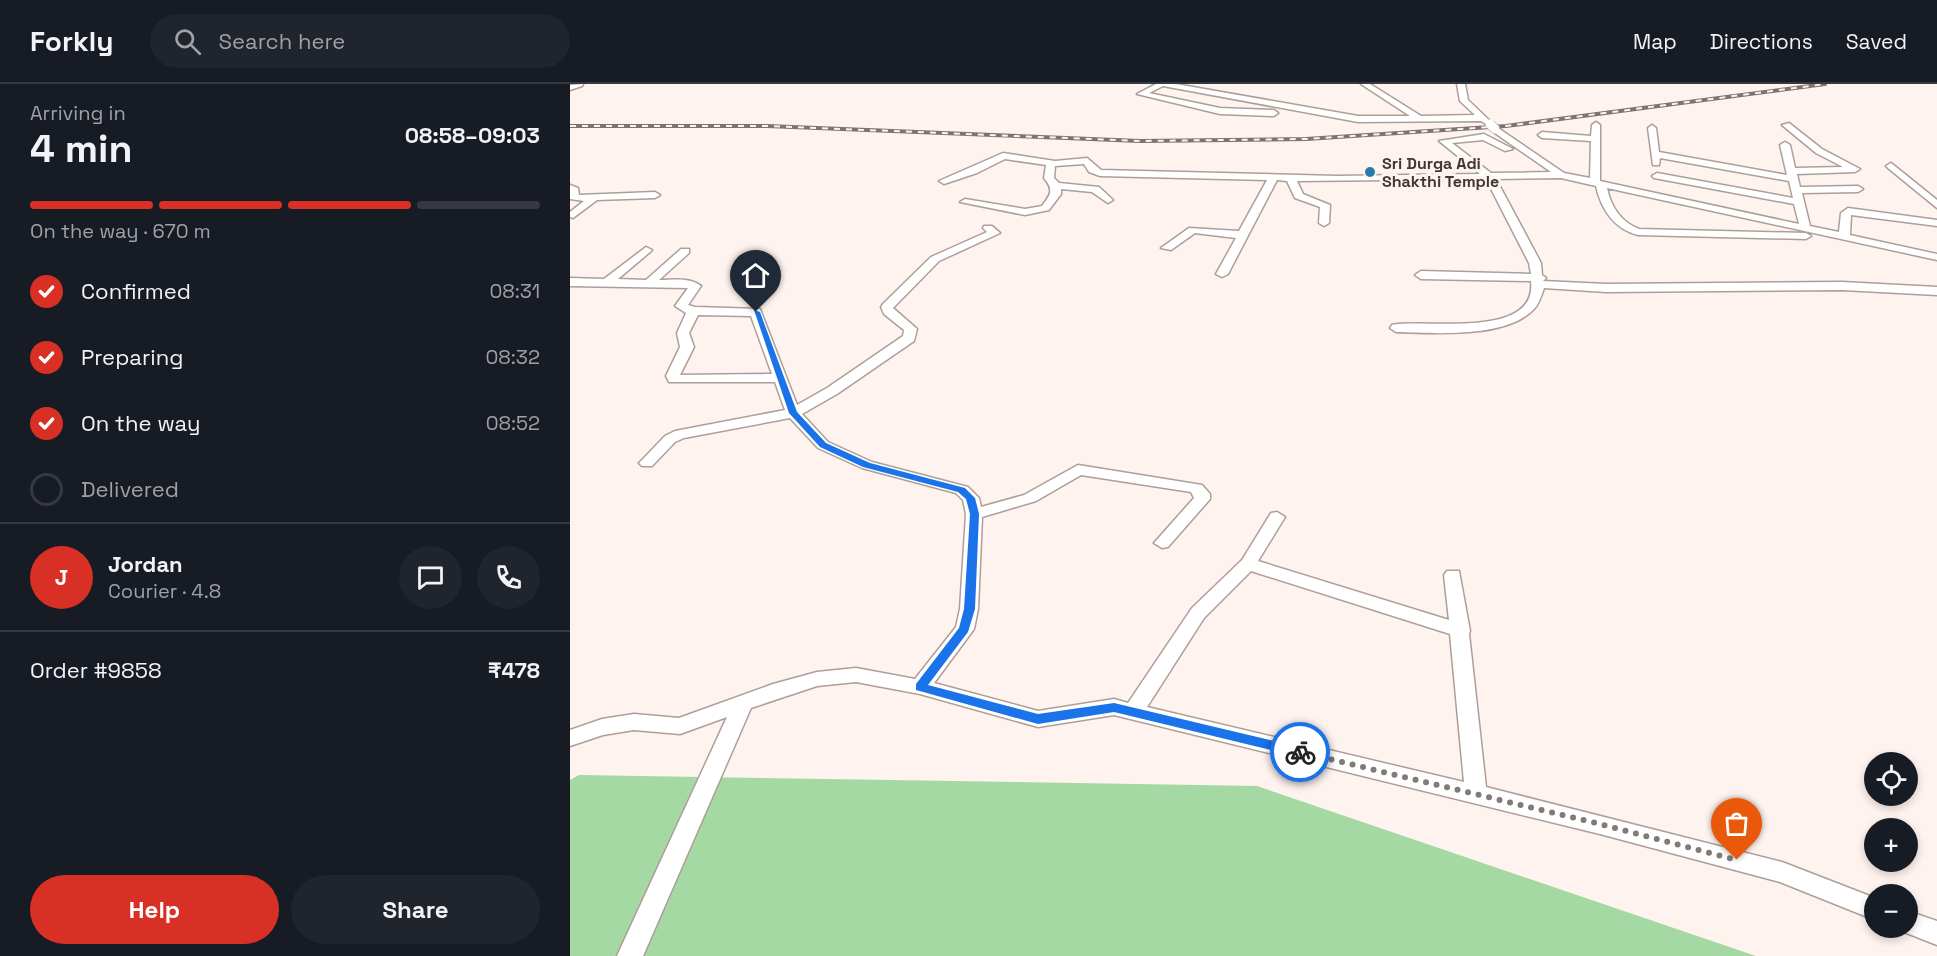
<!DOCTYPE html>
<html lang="en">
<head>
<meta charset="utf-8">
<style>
  :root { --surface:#171b24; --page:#20242c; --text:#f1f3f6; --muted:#9ea1a6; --line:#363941; --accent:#d93025 }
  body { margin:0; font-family:"Space Grotesk",sans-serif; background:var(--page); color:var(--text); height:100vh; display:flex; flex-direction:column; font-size:22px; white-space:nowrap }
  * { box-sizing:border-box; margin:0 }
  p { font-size:20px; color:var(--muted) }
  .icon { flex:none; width:33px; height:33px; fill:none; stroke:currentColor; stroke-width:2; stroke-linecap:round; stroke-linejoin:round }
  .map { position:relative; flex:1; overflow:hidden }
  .drawer { display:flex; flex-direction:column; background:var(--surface); width:570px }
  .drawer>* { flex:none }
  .controls { position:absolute; left:1294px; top:668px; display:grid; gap:12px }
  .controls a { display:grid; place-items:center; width:54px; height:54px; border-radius:50%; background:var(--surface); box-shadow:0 3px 9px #0003; font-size:30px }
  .pin { position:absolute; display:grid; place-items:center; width:51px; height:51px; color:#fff; margin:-62px -26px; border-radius:50% 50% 50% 0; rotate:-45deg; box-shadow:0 0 6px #0007 }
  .pin .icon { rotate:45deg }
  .courier { position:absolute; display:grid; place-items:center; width:60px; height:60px; margin:-30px; border:4px solid #1a73e8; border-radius:50%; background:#fff; color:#222; box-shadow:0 2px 8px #0007 }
  .head em { font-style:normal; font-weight:600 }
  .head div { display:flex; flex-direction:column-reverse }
  .head { display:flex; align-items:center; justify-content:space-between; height:102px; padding:0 30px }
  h1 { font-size:39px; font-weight:600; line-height:45px }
  .bar { display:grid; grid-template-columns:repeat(4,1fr); gap:9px 6px; align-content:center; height:72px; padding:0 30px }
  .bar i { height:8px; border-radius:4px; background:var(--line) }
  .bar .on { background:var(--accent) }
  .bar p { grid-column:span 4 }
  .line { display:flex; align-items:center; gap:15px; padding:0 30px; border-top:2px solid var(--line) }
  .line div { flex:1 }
  .round { display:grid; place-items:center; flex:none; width:63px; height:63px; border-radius:32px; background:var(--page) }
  ol { padding:0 30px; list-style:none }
  li { display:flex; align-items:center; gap:18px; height:66px }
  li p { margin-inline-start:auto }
  li .icon { padding:6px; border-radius:50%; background:var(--accent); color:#fff; stroke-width:4 }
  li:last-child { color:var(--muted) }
  li i { width:33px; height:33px; border:3px solid var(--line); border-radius:50% }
  .cta { display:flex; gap:12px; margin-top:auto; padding:12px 30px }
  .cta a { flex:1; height:69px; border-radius:36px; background:var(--accent); color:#fff; font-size:24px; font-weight:600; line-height:69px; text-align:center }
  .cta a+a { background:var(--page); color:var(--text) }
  header { display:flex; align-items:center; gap:36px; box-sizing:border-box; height:84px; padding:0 30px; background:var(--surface); border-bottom:2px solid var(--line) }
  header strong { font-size:28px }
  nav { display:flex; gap:33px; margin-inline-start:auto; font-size:21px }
  .search { width:420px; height:54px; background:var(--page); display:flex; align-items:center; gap:15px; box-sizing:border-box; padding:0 21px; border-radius:33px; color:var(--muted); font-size:22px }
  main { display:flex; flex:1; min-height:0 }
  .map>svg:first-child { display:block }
</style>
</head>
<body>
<header>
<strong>Forkly</strong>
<div class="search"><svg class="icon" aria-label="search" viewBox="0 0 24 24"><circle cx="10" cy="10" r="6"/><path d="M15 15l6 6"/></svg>Search here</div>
<nav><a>Map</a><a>Directions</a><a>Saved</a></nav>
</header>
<main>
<section class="drawer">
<div class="head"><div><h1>4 min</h1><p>Arriving in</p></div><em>08:58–09:03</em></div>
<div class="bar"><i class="on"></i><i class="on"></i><i class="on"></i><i></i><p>On the way · 670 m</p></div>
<ol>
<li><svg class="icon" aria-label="check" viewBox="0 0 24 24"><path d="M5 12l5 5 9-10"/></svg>Confirmed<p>08:31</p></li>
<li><svg class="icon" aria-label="check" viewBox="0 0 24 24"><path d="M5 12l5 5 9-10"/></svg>Preparing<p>08:32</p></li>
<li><svg class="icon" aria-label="check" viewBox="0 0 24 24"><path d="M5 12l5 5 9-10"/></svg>On the way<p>08:52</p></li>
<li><i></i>Delivered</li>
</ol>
<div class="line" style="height:108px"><b class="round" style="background:var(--accent);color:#fff">J</b><div><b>Jordan</b><p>Courier · 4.8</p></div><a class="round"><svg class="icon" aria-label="chat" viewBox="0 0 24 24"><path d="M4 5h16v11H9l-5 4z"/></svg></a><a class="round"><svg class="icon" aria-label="phone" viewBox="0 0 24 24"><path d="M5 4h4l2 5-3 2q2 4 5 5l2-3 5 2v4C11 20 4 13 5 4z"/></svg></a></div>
<div class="line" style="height:78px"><div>Order #9858</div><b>₹478</b></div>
<div class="cta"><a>Help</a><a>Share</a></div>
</section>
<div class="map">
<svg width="1367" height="872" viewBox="0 0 1367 872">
  <rect width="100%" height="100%" fill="#fef3ef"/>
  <!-- green -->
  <polygon fill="#a4d9a4" points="9,691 687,702 1186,872 0,872 0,696"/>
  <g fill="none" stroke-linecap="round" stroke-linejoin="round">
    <!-- minor casing -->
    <g stroke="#ae9e98" stroke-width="3">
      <g id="minor">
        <polygon points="13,0 12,2 0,6 0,1"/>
        <polygon points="586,0 606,0 788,32 840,32 791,0 800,0 851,32 905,31 890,17 887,0 895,0 898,16 920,37 916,40 911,37 788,38 593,2 579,9 650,24 704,26 708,29 704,32 650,30 567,10"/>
        <path d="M1026 38 1030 41V97L1229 140 1224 120 1084 94 1082 92 1087 89 1223 114 1219 97 1090 74 1089 81H1083L1078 44 1082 41 1086 44 1089 68 1217 91 1210 61 1215 58 1220 61 1225 84 1273 83 1246 69 1212 41 1219 39 1252 65 1290 85 1285 88 1227 90 1230 103 1288 102 1293 105 1288 108 1232 109 1240 142 1269 148 1271 129 1278 124 1367 136V142L1281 131 1280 151 1367 170V176L1037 104C1041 123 1051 138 1069 145L1236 149 1241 152 1236 155 1068 151C1044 145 1031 125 1026 102L991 94 926 95 971 179 972 191 976 194 973 197 1036 200 1272 198 1367 203V211L1272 206 1036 208 974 204C972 210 969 220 964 225 936 255 864 249 826 248L820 244 822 241C852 234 968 257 961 197L851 195 845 191 851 187 961 190 959 179 916 95 727 97 733 110 760 121 759 139 754 142 749 139 750 123 725 114 717 97 707 96 658 190 652 193 646 190 666 154 625 149 601 166 591 164 619 144 669 147 697 96 530 92 519 88 514 80 485 82 484 94 489 99 529 103 543 116 538 119 522 108 491 105V110L479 126 455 131 390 118 395 115 455 125 472 122C481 110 484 106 474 94L476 81 435 75 407 89 374 100 369 97 433 69 485 77 517 74 531 86 766 92 910 90 869 57 914 50 943 65 935 67 913 56 882 59 921 89 981 88 922 47 921 45 925 42 994 89 1020 94 1021 57 972 54 968 51 972 48 1021 52 1022 41Z"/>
        <polygon points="1321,79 1367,116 1367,124 1318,84 1316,82"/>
        <polygon points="0,101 8,104 9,111 85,108 90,111 85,114 27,116 3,134 0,133 0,128 14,117 0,115"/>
        <path d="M414 142H422L430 149 369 177 323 224 347 245 344 257 267 310 232 330 258 358 302 378 398 403 409 414 411 423 454 411 508 381 632 401 640 410V415L598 463 592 464 584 459 624 414 621 408 511 391 466 417 412 433 408 525 404 545 364 599 468 627 544 615 558 619 622 524 672 476 701 429 707 428 715 433 688 477 879 536 874 491 877 487H889L900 547 899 550 916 703 1212 778 1305 814V836L1210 798 1030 750 544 631 468 643 350 610 286 598 247 602 181 624 73 872H47L157 633 110 650 64 646 33 651 0 662V646L32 635 64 630 109 634 203 600 247 588 286 584 345 595 386 543 390 525 396 430 393 416 386 409 292 384 248 364 220 334 114 354 105 358 82 382H72L69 379 72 376 95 352 105 347 215 326 205 298H99L96 292 110 263 107 249 116 229 105 222 118 204 0 202V194L34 195 76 163 82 166 80 168 48 195 76 196 111 165H119V169L89 196C103 196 120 193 131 202L118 221 125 223 190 225 227 321 257 304 333 252 334 246 314 230 311 223 313 220 361 173 417 148 413 144ZM128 231 181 232 202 290 110 291 124 263 119 249ZM681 487 880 550 894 698 577 623 634 534Z"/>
        <polygon points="1338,827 1367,837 1367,861 1329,846 1328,843 1338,843"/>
      </g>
    </g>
    <!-- minor -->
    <use href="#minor" fill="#fff" fill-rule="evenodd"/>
    <!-- rail casing -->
    <g stroke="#7c7471" stroke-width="4">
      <polyline id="rail" points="0,42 197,42 570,57 736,55 936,42 1255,0"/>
    </g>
    <!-- rail -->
    <use href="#rail" stroke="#fef3ef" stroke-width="2" stroke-dasharray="6" stroke-linecap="butt"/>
    <!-- minor-bridge casing -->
    <g stroke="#ae9e98" stroke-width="10" stroke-linecap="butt">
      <polyline id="minor-bridge" points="920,40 925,45"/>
    </g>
    <!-- minor-bridge -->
    <use href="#minor-bridge" stroke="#fff" stroke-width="9"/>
  </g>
  <!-- route -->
  <polygon fill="#1a73e8" points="184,226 190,228 227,328 256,359 300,379 395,404 405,414 409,430 405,525 398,548 358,601 468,630 544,619 730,663 736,668 734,671 730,673 544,628 468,640 346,606 346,600 389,544 394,525 400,430 396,415 388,408 293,383 250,363 219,329"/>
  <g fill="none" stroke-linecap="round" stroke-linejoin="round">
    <!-- done -->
    <polyline stroke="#827a77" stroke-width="6" stroke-dasharray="0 10.8" points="730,668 1030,740 1167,776"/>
  </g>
  <!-- markers -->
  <circle fill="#277cac" stroke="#fef3ef" stroke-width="2" cx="800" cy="88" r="6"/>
  <g text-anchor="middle" stroke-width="6" stroke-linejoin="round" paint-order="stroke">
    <!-- far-poi labels -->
    <g font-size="16" font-weight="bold" fill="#3f3936" stroke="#fef3ef" text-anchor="start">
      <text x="812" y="85">Sri Durga Adi<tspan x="812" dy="18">Shakthi Temple</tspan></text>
    </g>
  </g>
</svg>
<div class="controls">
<a><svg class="icon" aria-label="locate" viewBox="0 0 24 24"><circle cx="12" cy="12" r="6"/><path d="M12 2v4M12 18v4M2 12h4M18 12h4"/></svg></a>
<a>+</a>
<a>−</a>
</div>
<div class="pin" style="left:1167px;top:776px;background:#ea580c"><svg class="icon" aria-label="bag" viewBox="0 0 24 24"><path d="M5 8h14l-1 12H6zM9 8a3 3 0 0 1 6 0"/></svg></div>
<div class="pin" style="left:186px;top:228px;background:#1f2937"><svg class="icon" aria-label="home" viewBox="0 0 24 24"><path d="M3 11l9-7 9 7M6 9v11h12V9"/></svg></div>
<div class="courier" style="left:730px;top:668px"><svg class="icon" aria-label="bike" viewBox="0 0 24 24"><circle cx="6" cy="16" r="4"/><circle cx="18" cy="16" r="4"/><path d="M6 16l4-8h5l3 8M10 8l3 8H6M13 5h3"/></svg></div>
</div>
</main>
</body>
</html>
